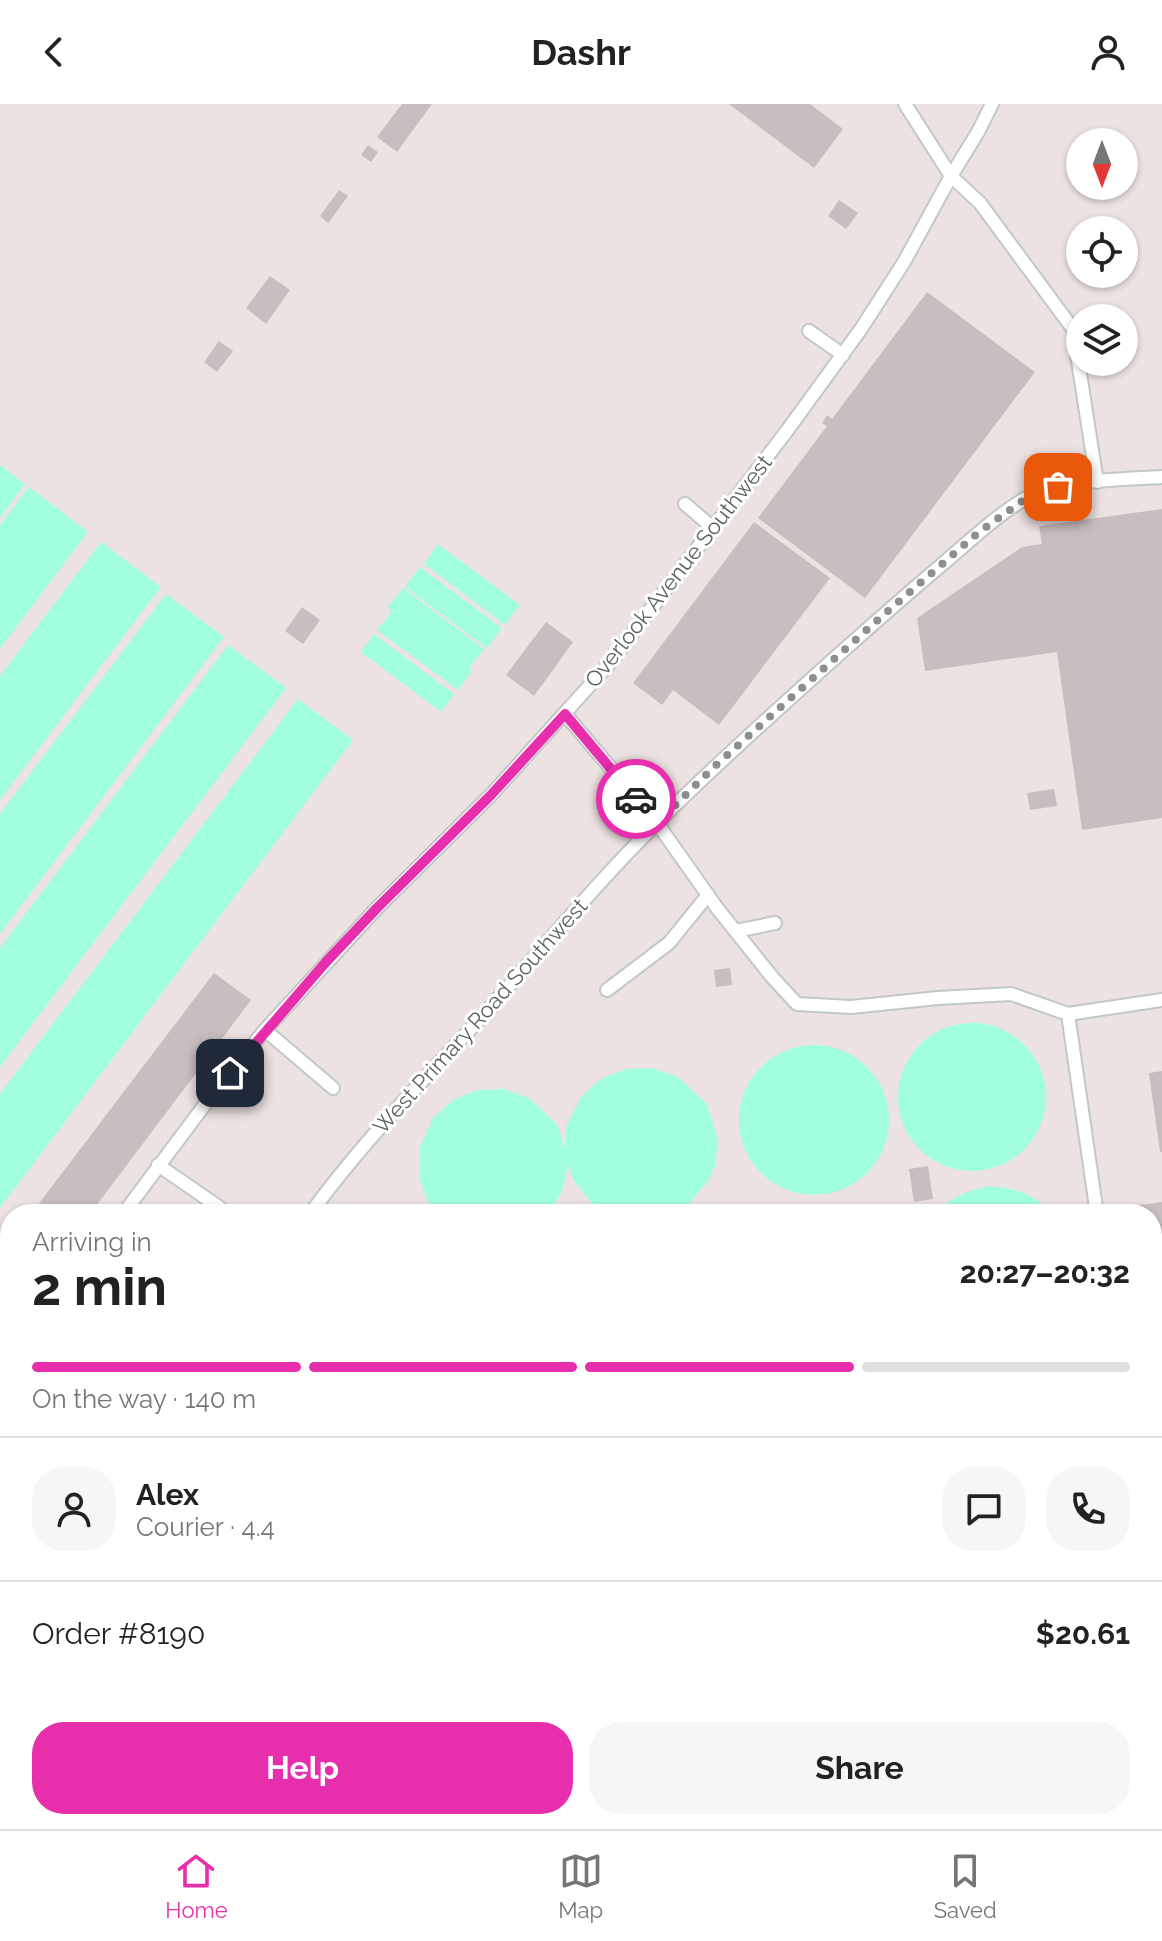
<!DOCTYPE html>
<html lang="en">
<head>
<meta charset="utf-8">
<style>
  :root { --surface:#fff; --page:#f6f6f6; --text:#222; --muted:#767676; --line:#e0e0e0; --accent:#e72fae }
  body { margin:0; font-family:Raleway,sans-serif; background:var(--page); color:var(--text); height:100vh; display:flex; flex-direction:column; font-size:30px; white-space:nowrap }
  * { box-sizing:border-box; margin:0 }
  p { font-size:26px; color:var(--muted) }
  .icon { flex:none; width:44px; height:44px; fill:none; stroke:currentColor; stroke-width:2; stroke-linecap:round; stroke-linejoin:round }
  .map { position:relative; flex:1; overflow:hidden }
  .side { position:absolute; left:0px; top:1100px; width:1162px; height:626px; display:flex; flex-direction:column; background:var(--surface); border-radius:32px 32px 0 0; box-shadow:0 2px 6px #0004 }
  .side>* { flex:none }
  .needle { width:52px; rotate:180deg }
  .fabs { position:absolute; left:1066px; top:24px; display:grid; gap:16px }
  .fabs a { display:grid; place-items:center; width:72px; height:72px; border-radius:50%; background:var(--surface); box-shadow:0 2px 6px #0004; font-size:40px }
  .pin { position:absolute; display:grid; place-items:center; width:68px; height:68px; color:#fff; margin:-34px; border-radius:16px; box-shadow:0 4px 12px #0006 }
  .courier { position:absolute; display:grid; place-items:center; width:80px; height:80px; margin:-40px; border:6px solid #e72fae; border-radius:50%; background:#fff; color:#222; box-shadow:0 2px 10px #0007 }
  .summary em { font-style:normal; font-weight:700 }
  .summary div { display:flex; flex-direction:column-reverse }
  .summary { display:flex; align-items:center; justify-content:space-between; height:136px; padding:0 32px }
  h1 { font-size:52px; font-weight:700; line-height:60px }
  .bar { display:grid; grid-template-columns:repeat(4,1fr); gap:12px 8px; align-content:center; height:96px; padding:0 32px }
  .bar i { height:10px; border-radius:6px; background:var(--line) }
  .bar .active { background:var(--accent) }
  .bar p { grid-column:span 4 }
  .line { display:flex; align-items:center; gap:20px; padding:0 32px; border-top:2px solid var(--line) }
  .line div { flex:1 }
  .round { display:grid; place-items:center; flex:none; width:84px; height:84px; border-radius:32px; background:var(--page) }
  .action { display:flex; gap:16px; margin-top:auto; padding:16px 32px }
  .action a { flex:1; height:92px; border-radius:32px; background:var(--accent); color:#fff; font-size:32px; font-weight:700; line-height:92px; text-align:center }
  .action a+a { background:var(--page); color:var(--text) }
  header { display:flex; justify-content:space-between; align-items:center; height:104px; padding:0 32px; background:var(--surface); font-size:36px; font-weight:700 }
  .tabs { display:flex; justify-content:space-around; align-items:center; height:112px; border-top:2px solid var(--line); background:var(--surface); font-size:22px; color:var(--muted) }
  .tabs a { display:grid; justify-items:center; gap:4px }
  .tabs .active { color:var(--accent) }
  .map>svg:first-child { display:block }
</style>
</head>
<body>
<header><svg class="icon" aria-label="back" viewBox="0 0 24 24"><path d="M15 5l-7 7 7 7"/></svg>Dashr<svg class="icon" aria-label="person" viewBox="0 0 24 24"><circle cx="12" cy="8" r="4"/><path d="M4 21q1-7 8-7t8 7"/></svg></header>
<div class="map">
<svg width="1162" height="1725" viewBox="0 0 1162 1725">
  <rect width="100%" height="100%" fill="#ede2e2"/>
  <!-- water -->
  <g fill="#a1fedf">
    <polygon points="0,361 25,380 0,414"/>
    <polygon points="29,383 88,428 0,545 0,421"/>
    <polygon points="101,438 161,483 0,696 0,572"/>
    <polygon points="438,440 520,501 505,521 424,460"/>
    <polygon points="420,463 502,524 487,544 405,483"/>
    <polygon points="403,484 484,545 469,564 472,567 458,586 377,526 392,507 388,503"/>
    <polygon points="166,490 224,533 0,830 0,710"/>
    <polygon points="374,530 454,590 441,608 361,548"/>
    <polygon points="228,541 286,584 0,963 0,844"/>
    <polygon points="298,595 353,636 0,1104 0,990"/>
    <circle cx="972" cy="993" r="74"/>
    <circle cx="814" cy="1016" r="75"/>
    <path d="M652 964 678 973 707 1000 718 1036 715 1062 709 1076 687 1102 670 1110H611L591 1098 574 1077 568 1061C562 1087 564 1089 546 1110H439L427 1096 420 1076V1043L433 1014 453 996 478 986 503 985 529 994 557 1020 566 1047V1023L581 993 601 975 626 965Z"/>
    <path d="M989 1082C1017 1085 1032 1088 1052 1110H937C949 1092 969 1087 989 1082Z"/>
    <polygon points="832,1100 860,1103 873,1110 801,1110"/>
  </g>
  <!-- building -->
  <g fill="#c8bec0">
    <polygon points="402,0 432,0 397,48 377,33"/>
    <polygon points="729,0 810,0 843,25 814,64"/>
    <polygon points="368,41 378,48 371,58 361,51"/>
    <polygon points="339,86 348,92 328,119 320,112"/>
    <polygon points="839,96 858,109 846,125 828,112"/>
    <polygon points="270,172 290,186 266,220 246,204"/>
    <polygon points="927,188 1035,268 865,494 758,414 827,322 822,319 827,311 832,315"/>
    <polygon points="219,237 233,247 217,268 204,258"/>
    <polygon points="1162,405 1162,714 1082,726 1057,548 925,567 917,514 1022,443 1042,440 1039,422"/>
    <polygon points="754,418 830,474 719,621 673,586 662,601 633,579"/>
    <polygon points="302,503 320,516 303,540 285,527"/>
    <polygon points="546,518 573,538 534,592 506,571"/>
    <polygon points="1054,685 1057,702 1030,706 1027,689"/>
    <polygon points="730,864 732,881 716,883 714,866"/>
    <polygon points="214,869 251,896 90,1110 31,1110"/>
    <polygon points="1162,967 1162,1048 1160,1048 1149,969"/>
    <polygon points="928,1062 933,1095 914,1098 909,1065"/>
    <polygon points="1162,1098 1162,1185 1152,1186 1152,1110 1133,1110 1132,1102"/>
    <polygon points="53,1716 123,1716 124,1725 54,1725"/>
    <polygon points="162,1716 401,1716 403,1725 163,1725"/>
    <polygon points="517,1716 528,1716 529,1725 484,1725 483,1720"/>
    <polygon points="620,1716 910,1716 911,1725 621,1725"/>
  </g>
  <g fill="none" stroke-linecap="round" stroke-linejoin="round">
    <!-- service casing -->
    <g stroke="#c1c8c7" stroke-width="16">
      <g id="service">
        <polyline points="905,0 951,72 980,99 1073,225 1097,378"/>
        <polyline points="809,227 843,251"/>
        <polyline points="685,400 713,424"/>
        <polyline points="565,610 657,719 717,804 772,873 797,900 851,903 938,894 1011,890 1068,910 1162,896"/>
        <polyline points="736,827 775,819"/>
        <polyline points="607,886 669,839 708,791"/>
        <polyline points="1068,910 1097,1110"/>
        <polyline points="265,926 333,984"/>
        <polyline points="158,1061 229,1110"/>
        <polyline points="123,1110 212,991 265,926 377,804 491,691 609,560 786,328 861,225 904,158 951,72 978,28 992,0"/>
        <path d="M310 1110C360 1041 419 981 476 919 537 852 594 781 659 717 716 660 776 607 836 553 872 521 908 489 945 458 971 436 997 411 1026 394 1056 376 1126 375 1162 373"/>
        <polyline points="0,1292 10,1277"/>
        <polyline points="1152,1485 1162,1550"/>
        <polyline points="0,1653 10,1652"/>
      </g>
    </g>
    <!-- service -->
    <use href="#service" stroke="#fff" stroke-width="12"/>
  </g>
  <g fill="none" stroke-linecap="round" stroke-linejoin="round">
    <!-- done -->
    <polyline stroke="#8d8f8e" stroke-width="8" stroke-dasharray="0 14.4" points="636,695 657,719 715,662 881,513 979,428 1028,393 1058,383"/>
    <!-- route -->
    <polyline stroke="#e72fae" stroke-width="10" points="230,969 326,858 377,804 491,691 565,610 636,695"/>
  </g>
  <g text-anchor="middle" stroke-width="6" stroke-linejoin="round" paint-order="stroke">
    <!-- street labels -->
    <g font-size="22" fill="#5a6361" stroke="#fff">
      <text transform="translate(678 467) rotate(-52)" y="8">Overlook Avenue Southwest</text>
      <text transform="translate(480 912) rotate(-48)" y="8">West Primary Road Southwest</text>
    </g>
  </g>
</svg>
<div class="fabs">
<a><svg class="needle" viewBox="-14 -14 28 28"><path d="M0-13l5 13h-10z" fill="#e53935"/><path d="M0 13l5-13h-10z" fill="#767676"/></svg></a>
<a><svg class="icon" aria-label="locate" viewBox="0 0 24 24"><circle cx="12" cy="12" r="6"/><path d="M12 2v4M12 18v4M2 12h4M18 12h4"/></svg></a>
<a><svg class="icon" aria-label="layers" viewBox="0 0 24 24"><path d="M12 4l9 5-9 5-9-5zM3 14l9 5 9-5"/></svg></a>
</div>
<div class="pin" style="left:1058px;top:383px;background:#ea580c"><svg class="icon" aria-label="bag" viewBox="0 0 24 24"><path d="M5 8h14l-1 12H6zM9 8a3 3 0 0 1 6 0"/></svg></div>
<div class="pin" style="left:230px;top:969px;background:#1f2937"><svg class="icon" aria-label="home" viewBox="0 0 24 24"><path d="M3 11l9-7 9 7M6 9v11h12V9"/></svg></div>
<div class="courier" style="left:636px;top:695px"><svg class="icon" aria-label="car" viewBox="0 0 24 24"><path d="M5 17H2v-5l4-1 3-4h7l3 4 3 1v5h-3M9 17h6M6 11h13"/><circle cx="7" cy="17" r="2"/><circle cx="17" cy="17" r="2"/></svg></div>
<section class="side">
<div class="summary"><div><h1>2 min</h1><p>Arriving in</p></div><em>20:27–20:32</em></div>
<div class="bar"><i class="active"></i><i class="active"></i><i class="active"></i><i></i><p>On the way · 140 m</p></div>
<div class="line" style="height:144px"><a class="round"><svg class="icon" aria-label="person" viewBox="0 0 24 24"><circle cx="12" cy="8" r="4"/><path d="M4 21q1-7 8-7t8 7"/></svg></a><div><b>Alex</b><p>Courier · 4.4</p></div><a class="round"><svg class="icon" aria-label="chat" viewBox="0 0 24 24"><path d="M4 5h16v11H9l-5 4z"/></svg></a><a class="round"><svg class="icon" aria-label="phone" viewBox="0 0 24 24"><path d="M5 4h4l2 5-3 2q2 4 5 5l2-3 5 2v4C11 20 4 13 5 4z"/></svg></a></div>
<div class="line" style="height:104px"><div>Order #8190</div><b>$20.61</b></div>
<div class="action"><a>Help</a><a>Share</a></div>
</section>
</div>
<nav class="tabs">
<a class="active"><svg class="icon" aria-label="home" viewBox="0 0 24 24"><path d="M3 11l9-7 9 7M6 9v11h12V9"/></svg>Home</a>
<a><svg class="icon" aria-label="map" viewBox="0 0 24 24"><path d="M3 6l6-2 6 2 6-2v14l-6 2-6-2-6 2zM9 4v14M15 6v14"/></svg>Map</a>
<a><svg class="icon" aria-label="saved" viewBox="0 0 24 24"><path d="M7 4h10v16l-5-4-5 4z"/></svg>Saved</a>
</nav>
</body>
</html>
